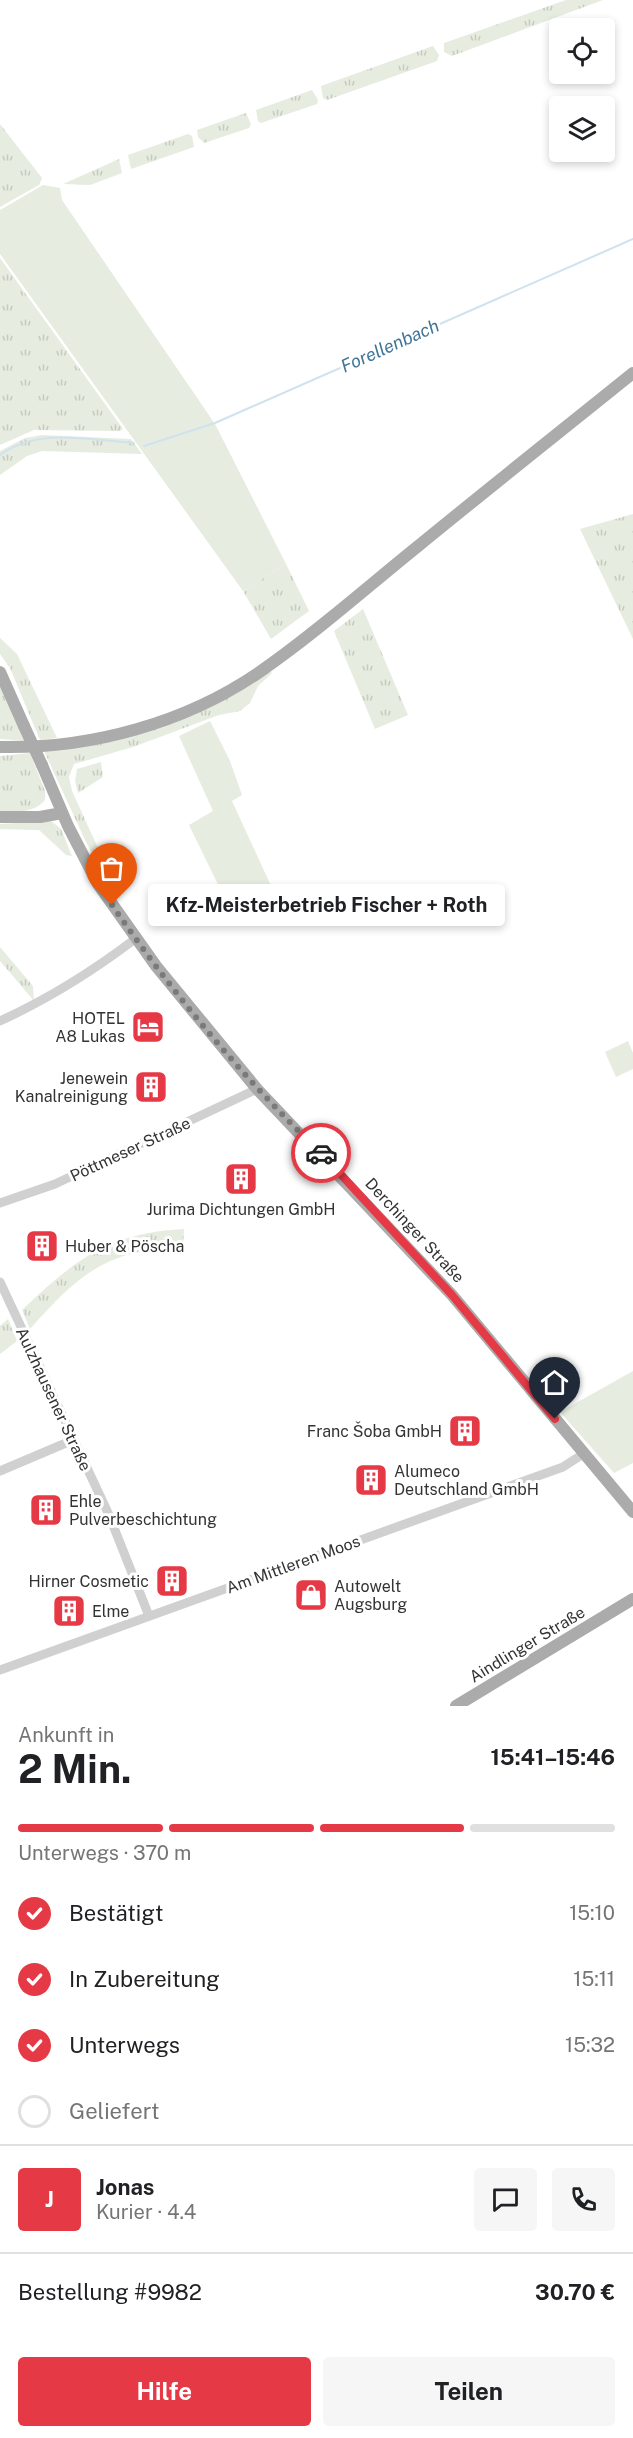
<!DOCTYPE html>
<html lang="de">
<head>
<meta charset="utf-8">
<style>
  :root { --surface:#fff; --page:#f6f6f6; --text:#202124; --muted:#757577; --line:#e0e0e0; --accent:#e63946 }
  body { margin:0; font-family:"Public Sans",sans-serif; background:var(--page); color:var(--text); height:100vh; display:flex; flex-direction:column; font-size:22px; white-space:nowrap }
  * { box-sizing:border-box; margin:0 }
  p { font-size:20px; color:var(--muted) }
  .icon { flex:none; width:33px; height:33px; fill:none; stroke:currentColor; stroke-width:2; stroke-linecap:round; stroke-linejoin:round }
  .map { position:relative; height:1706px; overflow:hidden }
  .panel { display:flex; flex-direction:column; background:var(--surface); flex:1 }
  .panel>* { flex:none }
  .fabs { position:absolute; left:549px; top:18px; display:grid; gap:12px }
  .fabs a { display:grid; place-items:center; width:66px; height:66px; border-radius:6px; background:var(--surface); box-shadow:0 3px 9px #0003; font-size:30px }
  .pin { position:absolute; display:grid; place-items:center; width:51px; height:51px; color:#fff; margin:-62px -26px; border-radius:50% 50% 50% 0; rotate:-45deg; box-shadow:0 0 6px #0007 }
  .pin .icon { rotate:45deg }
  .courier { position:absolute; display:grid; place-items:center; width:60px; height:60px; margin:-30px; border:4px solid #e63946; border-radius:50%; background:#fff; color:#222; box-shadow:0 2px 8px #0007 }
  .bubble { position:absolute; height:42px; border-radius:6px; background:var(--surface); box-shadow:0 3px 9px #0003; font-size:20px; font-weight:700; line-height:42px; text-align:center }
  .overview em { font-style:normal; font-weight:700 }
  .overview div { display:flex; flex-direction:column-reverse }
  .overview { display:flex; align-items:center; justify-content:space-between; height:102px; padding:0 18px }
  h1 { font-size:39px; font-weight:700; line-height:45px }
  .bar { display:grid; grid-template-columns:repeat(4,1fr); gap:9px 6px; align-content:center; height:72px; padding:0 18px }
  .bar i { height:8px; border-radius:4px; background:var(--line) }
  .bar .selected { background:var(--accent) }
  .bar p { grid-column:span 4 }
  .line { display:flex; align-items:center; gap:15px; padding:0 18px; border-top:2px solid var(--line) }
  .line div { flex:1 }
  .round { display:grid; place-items:center; flex:none; width:63px; height:63px; border-radius:6px; background:var(--page) }
  ol { padding:0 18px; list-style:none }
  li { display:flex; align-items:center; gap:18px; height:66px }
  li p { margin-inline-start:auto }
  li .icon { padding:6px; border-radius:50%; background:var(--accent); color:#fff; stroke-width:4 }
  li:last-child { color:var(--muted) }
  li i { width:33px; height:33px; border:3px solid var(--line); border-radius:50% }
  .primary-button { display:flex; gap:12px; margin-top:auto; padding:12px 18px }
  .primary-button a { flex:1; height:69px; border-radius:6px; background:var(--accent); color:#fff; font-size:24px; font-weight:700; line-height:69px; text-align:center }
  .primary-button a+a { background:var(--page); color:var(--text) }
  .map>svg:first-child { display:block }
</style>
</head>
<body>
<div class="map">
<svg width="633" height="1706" viewBox="0 0 633 1706">
  <defs>
    <pattern id="grass-tufts" width="24" height="20" patternUnits="userSpaceOnUse" patternTransform="scale(1.5)"><rect width="24" height="20" fill="#e6ecdf"/><path d="M3 7l-1-3M5 7V3M7 7l1-3M15 17l-1-3M17 17v-4M19 17l1-3" fill="none" stroke="#c6cbc0"/></pattern>
  </defs>
  <rect width="100%" height="100%" fill="#fff"/>
  <!-- grass -->
  <g fill="url(#grass-tufts)">
    <polygon points="566,0 603,0 452,56 444,52 444,43"/>
    <polygon points="433,46 439,55 437,61 327,100 323,98 321,86"/>
    <polygon points="312,90 318,100 317,104 261,123 258,121 256,110"/>
    <polygon points="246,113 251,124 249,128 204,143 198,137 197,130"/>
    <polygon points="0,124 42,178 39,185 0,207"/>
    <polygon points="188,134 192,136 194,147 131,169 128,155"/>
    <polygon points="119,159 122,173 90,185 63,184"/>
    <polygon points="0,258 123,429 120,431 34,430 0,445"/>
    <polygon points="42,435 131,439 142,454 42,451 27,456 0,475 0,451 25,438"/>
    <polygon points="633,514 633,639 580,529"/>
    <polygon points="286,564 309,611 271,639 243,591"/>
    <polygon points="363,609 408,715 375,729 334,631"/>
    <polygon points="0,638 17,654 57,738 40,740 10,668 0,654"/>
    <polygon points="269,671 272,673 258,686 250,703 240,711 219,715 133,747 74,764 69,777 72,791 113,881 115,893 86,842 44,751 104,743"/>
    <polygon points="0,683 25,741 0,739"/>
    <path d="M30 753 45 791V800C34 813 16 812 0 813V756Z"/>
    <polygon points="101,762 103,777 78,793 75,781 77,769"/>
    <polygon points="51,821 61,829 72,856 66,855 39,830 0,829 0,824"/>
    <polygon points="0,947 33,986 34,1001 0,961"/>
    <path d="M184 1229 183 1247C107 1249 78 1275 30 1329L22 1310C75 1260 108 1233 184 1229Z"/>
    <polygon points="8,1319 17,1341 0,1354 0,1326"/>
  </g>
  <!-- garden -->
  <g fill="#e6ecdf">
    <polygon points="43,185 60,188 62,200 215,424 286,564 243,591 0,254 0,210"/>
    <polygon points="210,721 230,761 242,795 232,801 272,888 229,907 189,825 213,811 179,736"/>
    <polygon points="628,1041 633,1053 633,1069 616,1077 605,1052"/>
    <polygon points="633,1371 633,1463 614,1473 560,1412"/>
  </g>
  <g fill="none" stroke-linecap="round" stroke-linejoin="round">
    <!-- stream -->
    <g stroke="#cfe2ee" stroke-width="2">
      <polyline points="144,446 215,423 633,239"/>
      <path d="M0 455C39 427 89 440 134 443"/>
    </g>
    <!-- minor -->
    <g stroke="#d0d0d0" stroke-width="9">
      <path d="M0 1021C48 999 93 971 135 939"/>
      <polyline points="0,1203 55,1184 257,1089"/>
      <polyline points="0,1282 109,1515 149,1616"/>
      <polyline points="0,1471 73,1440"/>
      <polyline points="0,1670 563,1467 583,1454"/>
    </g>
    <!-- major -->
    <g stroke="#ababab" stroke-width="12">
      <polyline points="0,672 24,726"/>
      <path d="M0 747C91 749 186 723 261 671 316 633 366 588 417 547 489 488 561 431 633 373"/>
      <polyline points="42,765 68,826 98,884 156,966 257,1089 452,1295 633,1512"/>
      <polyline points="0,817 40,817 62,813"/>
      <polyline points="456,1706 633,1599"/>
    </g>
    <!-- major-bridge -->
    <polyline stroke="#ababab" stroke-width="12" points="24,726 42,765"/>
  </g>
  <g fill="none" stroke-linecap="round" stroke-linejoin="round">
    <!-- done -->
    <path stroke="#7a7a7a" stroke-width="6" stroke-dasharray="0 10.8" d="M112 905C173 994 243 1078 321 1153"/>
    <!-- route -->
    <polyline stroke="#e63946" stroke-width="8" points="321,1153 452,1295 555,1419"/>
  </g>
  <!-- icons -->
  <defs>
    <g id="hotel-square" transform="scale(1.725)"><rect x="-9" y="-9" width="18" height="18" rx="4" fill="#e63946" stroke="#fff"/><path d="M-6-4.5h1.5V1H6V5H4.5V3h-9V5H-6ZM-4 0a1.8 1.8 0 1 1 3.6 0ZM.5 0V-2.5h3Q6-2.5 6 0Z" fill="#fff"/></g>
    <g id="building-square" transform="scale(1.725)"><rect x="-9" y="-9" width="18" height="18" rx="4" fill="#e63946" stroke="#fff"/><path d="M-4-6H4V6H1V3H-1V6H-4ZM-2.5-4.3h1.7v1.8h-1.7ZM.8-4.3h1.7v1.8H.8ZM-2.5-1h1.7V.8h-1.7ZM.8-1h1.7V.8H.8Z" fill="#fff"/></g>
    <g id="shop-square" transform="scale(1.725)"><rect x="-9" y="-9" width="18" height="18" rx="4" fill="#e63946" stroke="#fff"/><path d="M-5-2.5h2.3a2.7 3.5 0 0 1 5.4 0H5L5.5 6h-11ZM-1.5-2.5h3a1.5 2.3 0 0 0-3 0Z" fill="#fff"/></g>
  </defs>
  <g fill-rule="evenodd">
    <use href="#hotel-square" x="148" y="1027"/>
    <use href="#building-square" x="151" y="1087"/>
    <use href="#building-square" x="241" y="1179"/>
    <use href="#building-square" x="42" y="1246"/>
    <use href="#building-square" x="465" y="1431"/>
    <use href="#building-square" x="371" y="1480"/>
    <use href="#building-square" x="46" y="1510"/>
    <use href="#building-square" x="172" y="1581"/>
    <use href="#shop-square" x="311" y="1595"/>
    <use href="#building-square" x="69" y="1611"/>
  </g>
  <g text-anchor="middle" stroke-width="6" stroke-linejoin="round" paint-order="stroke">
    <!-- poi labels -->
    <g font-size="16" fill="#333" stroke="#fff" text-anchor="start">
      <text x="125" y="1024" text-anchor="end">HOTEL<tspan x="125" dy="18">A8 Lukas</tspan></text>
      <text x="128" y="1084" text-anchor="end">Jenewein<tspan x="128" dy="18">Kanalreinigung</tspan></text>
      <text x="241" y="1215" text-anchor="middle">Jurima Dichtungen GmbH</text>
      <text x="65" y="1252">Huber &amp; Pöscha</text>
      <text x="442" y="1437" text-anchor="end">Franc Šoba GmbH</text>
      <text x="394" y="1477">Alumeco<tspan x="394" dy="18">Deutschland GmbH</tspan></text>
      <text x="69" y="1507">Ehle<tspan x="69" dy="18">Pulverbeschichtung</tspan></text>
      <text x="149" y="1587" text-anchor="end">Hirner Cosmetic</text>
      <text x="334" y="1592">Autowelt<tspan x="334" dy="18">Augsburg</tspan></text>
      <text x="92" y="1617">Elme</text>
    </g>
    <!-- street labels -->
    <g font-size="16" fill="#333" stroke="#fff">
      <text transform="translate(130 1149) rotate(-25)" y="6">Pöttmeser Straße</text>
      <text transform="translate(415 1230) rotate(47)" y="6">Derchinger Straße</text>
      <text transform="translate(54 1399) rotate(65)" y="6">Aulzhausener Straße</text>
      <text transform="translate(293 1564) rotate(-20)" y="6">Am Mittleren Moos</text>
      <text transform="translate(527 1644) rotate(-31)" y="6">Aindlinger Straße</text>
    </g>
    <!-- water labels -->
    <g font-size="18" font-style="italic" fill="#3f7597" stroke="#fff">
      <text transform="translate(390 346) rotate(-24)" y="6">Forellenbach</text>
    </g>
  </g>
</svg>
<div class="fabs">
<a><svg class="icon" aria-label="locate" viewBox="0 0 24 24"><circle cx="12" cy="12" r="6"/><path d="M12 2v4M12 18v4M2 12h4M18 12h4"/></svg></a>
<a><svg class="icon" aria-label="layers" viewBox="0 0 24 24"><path d="M12 4l9 5-9 5-9-5zM3 14l9 5 9-5"/></svg></a>
</div>
<div class="pin" style="left:112px;top:905px;background:#ea580c"><svg class="icon" aria-label="bag" viewBox="0 0 24 24"><path d="M5 8h14l-1 12H6zM9 8a3 3 0 0 1 6 0"/></svg></div>
<div class="pin" style="left:555px;top:1419px;background:#1f2937"><svg class="icon" aria-label="home" viewBox="0 0 24 24"><path d="M3 11l9-7 9 7M6 9v11h12V9"/></svg></div>
<div class="courier" style="left:321px;top:1153px"><svg class="icon" aria-label="car" viewBox="0 0 24 24"><path d="M5 17H2v-5l4-1 3-4h7l3 4 3 1v5h-3M9 17h6M6 11h13"/><circle cx="7" cy="17" r="2"/><circle cx="17" cy="17" r="2"/></svg></div>
<div class="bubble" style="left:148px;top:884px;width:357px">Kfz-Meisterbetrieb Fischer + Roth</div>
</div>
<section class="panel">
<div class="overview"><div><h1>2 Min.</h1><p>Ankunft in</p></div><em>15:41–15:46</em></div>
<div class="bar"><i class="selected"></i><i class="selected"></i><i class="selected"></i><i></i><p>Unterwegs · 370 m</p></div>
<ol>
<li><svg class="icon" aria-label="check" viewBox="0 0 24 24"><path d="M5 12l5 5 9-10"/></svg>Bestätigt<p>15:10</p></li>
<li><svg class="icon" aria-label="check" viewBox="0 0 24 24"><path d="M5 12l5 5 9-10"/></svg>In Zubereitung<p>15:11</p></li>
<li><svg class="icon" aria-label="check" viewBox="0 0 24 24"><path d="M5 12l5 5 9-10"/></svg>Unterwegs<p>15:32</p></li>
<li><i></i>Geliefert</li>
</ol>
<div class="line" style="height:108px"><b class="round" style="background:var(--accent);color:#fff">J</b><div><b>Jonas</b><p>Kurier · 4.4</p></div><a class="round"><svg class="icon" aria-label="chat" viewBox="0 0 24 24"><path d="M4 5h16v11H9l-5 4z"/></svg></a><a class="round"><svg class="icon" aria-label="phone" viewBox="0 0 24 24"><path d="M5 4h4l2 5-3 2q2 4 5 5l2-3 5 2v4C11 20 4 13 5 4z"/></svg></a></div>
<div class="line" style="height:78px"><div>Bestellung #9982</div><b>30.70 €</b></div>
<div class="primary-button"><a>Hilfe</a><a>Teilen</a></div>
</section>
</body>
</html>
